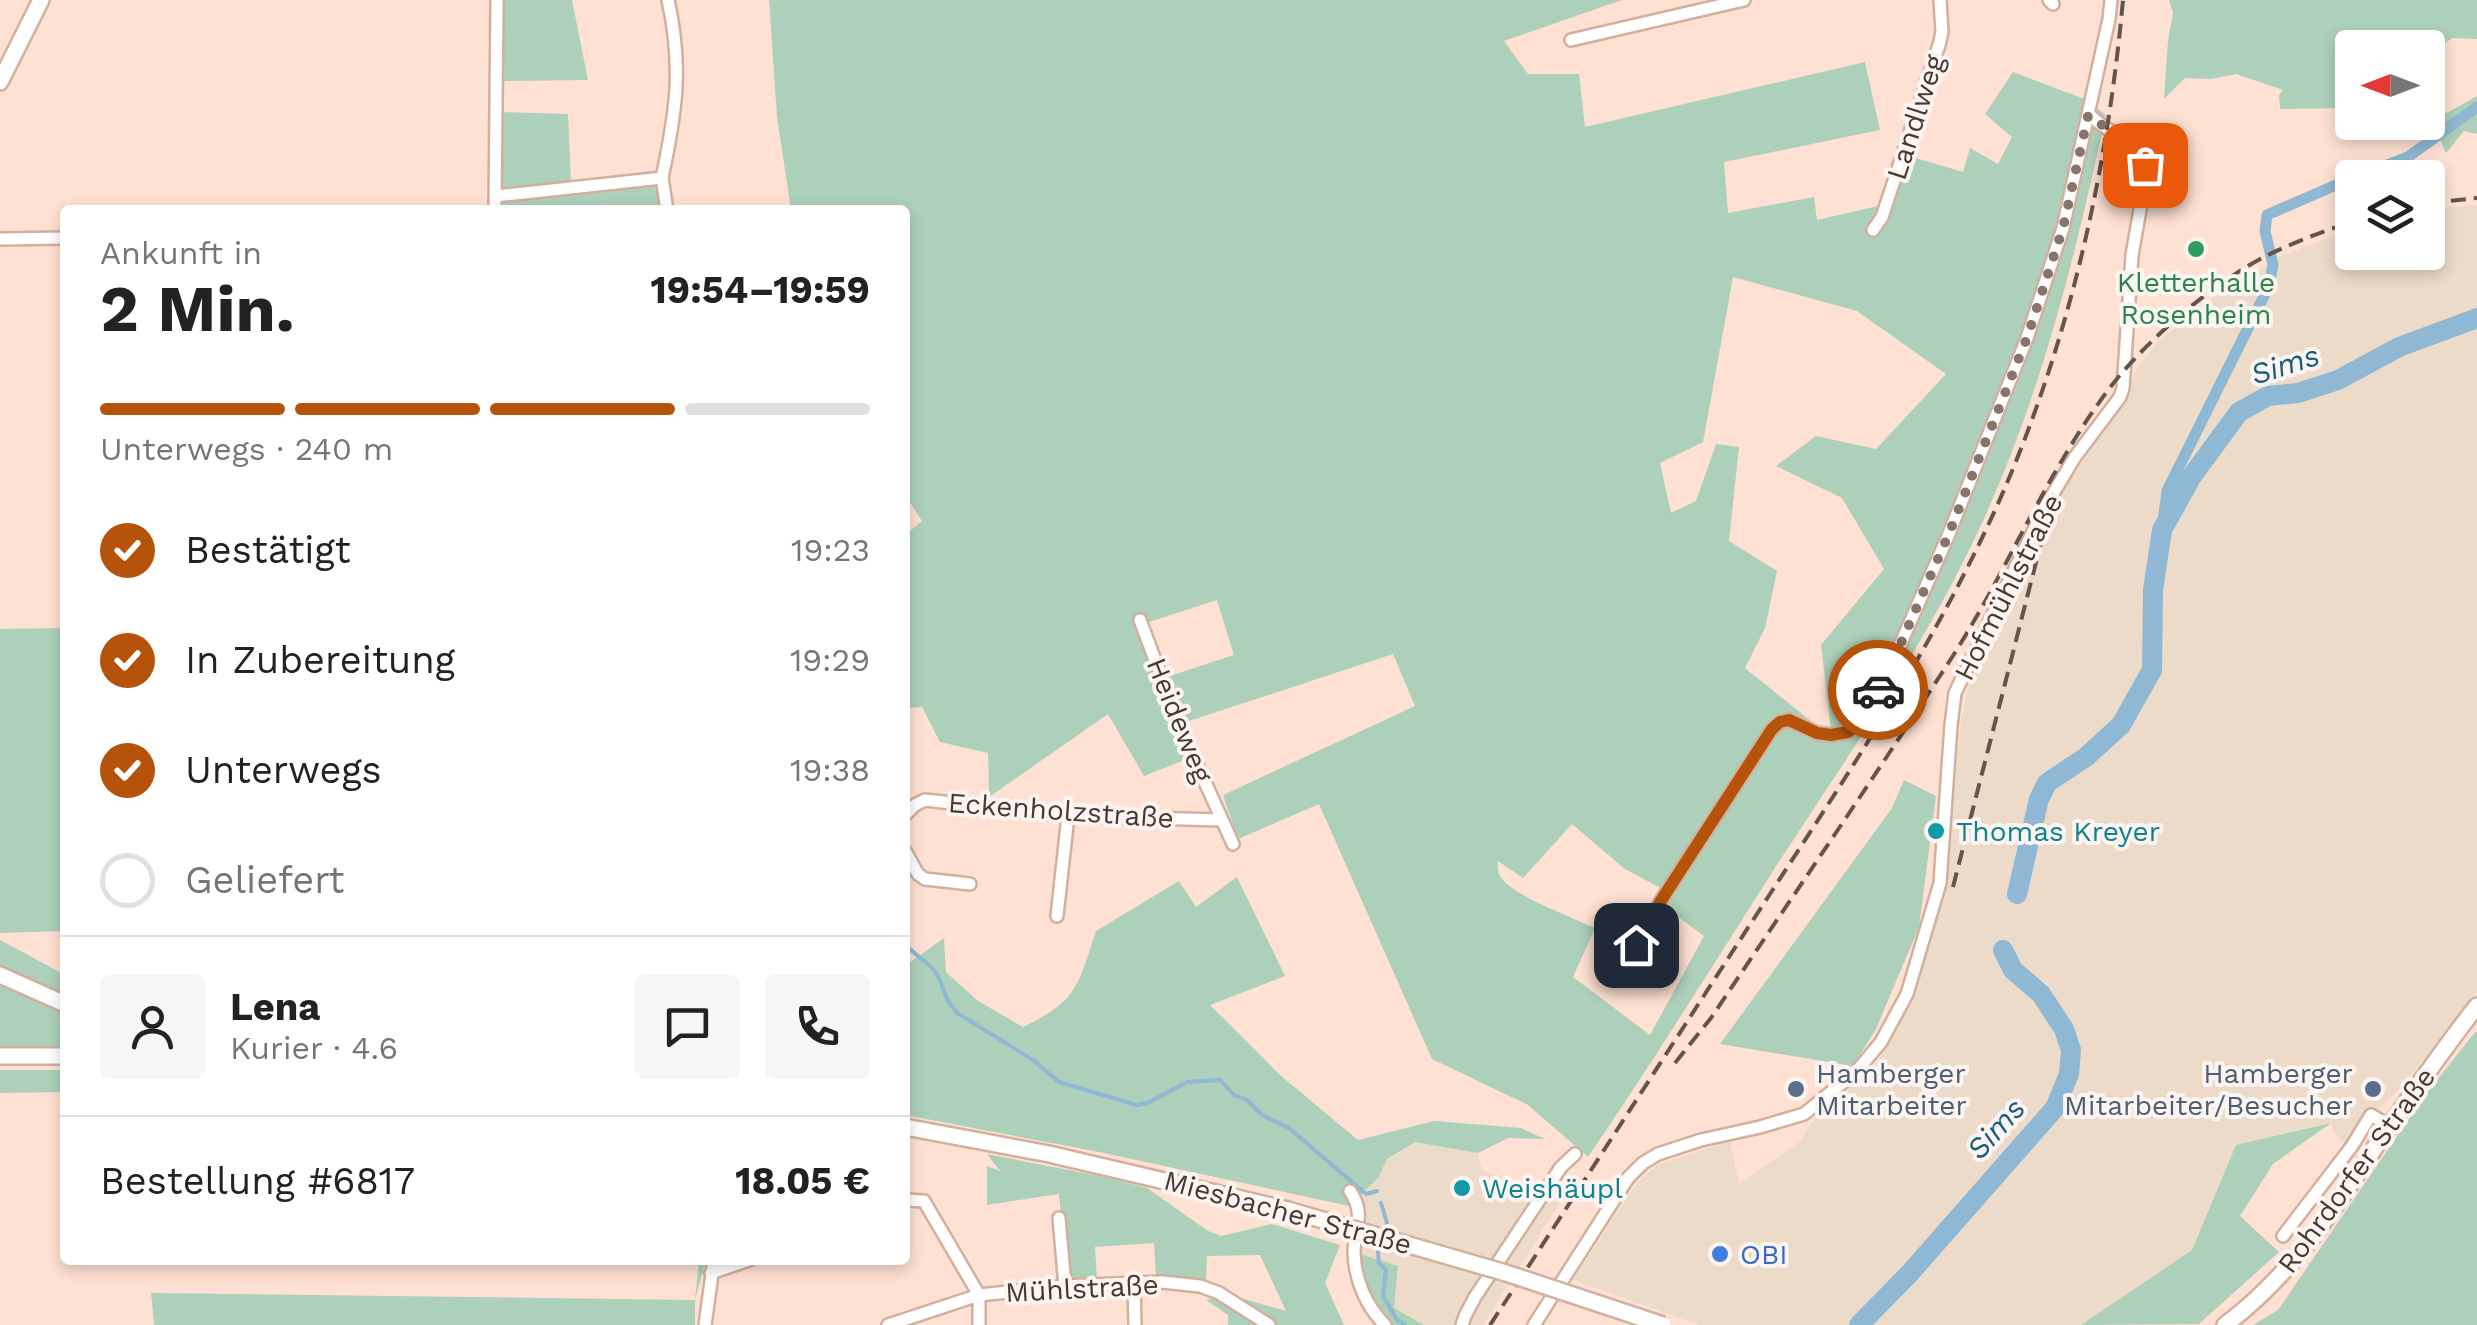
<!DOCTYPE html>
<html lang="de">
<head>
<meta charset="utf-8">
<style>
  :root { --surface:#fff; --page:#f6f6f6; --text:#222; --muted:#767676; --line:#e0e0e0; --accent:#b45309 }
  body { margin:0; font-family:"Work Sans",sans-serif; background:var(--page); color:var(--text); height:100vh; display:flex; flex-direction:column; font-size:38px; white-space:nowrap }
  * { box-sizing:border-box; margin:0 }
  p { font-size:32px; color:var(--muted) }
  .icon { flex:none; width:55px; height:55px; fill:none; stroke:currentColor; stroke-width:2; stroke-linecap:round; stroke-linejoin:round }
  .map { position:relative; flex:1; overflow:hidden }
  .panel { position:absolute; left:60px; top:205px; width:850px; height:1060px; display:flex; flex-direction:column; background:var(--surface); border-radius:10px; box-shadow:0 5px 15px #0003 }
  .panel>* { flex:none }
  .needle { width:65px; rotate:270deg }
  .buttons { position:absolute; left:2335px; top:30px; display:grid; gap:20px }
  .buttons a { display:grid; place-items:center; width:110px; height:110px; border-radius:10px; background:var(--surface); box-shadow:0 5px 15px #0003; font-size:50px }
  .pin { position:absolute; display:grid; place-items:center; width:85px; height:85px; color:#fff; margin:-42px; border-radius:20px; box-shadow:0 5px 15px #0006 }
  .courier { position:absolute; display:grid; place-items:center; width:100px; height:100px; margin:-50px; border:8px solid #b45309; border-radius:50%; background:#fff; color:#222; box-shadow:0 2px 12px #0007 }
  .headline em { font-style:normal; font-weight:700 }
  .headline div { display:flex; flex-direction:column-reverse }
  .headline { display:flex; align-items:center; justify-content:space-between; height:170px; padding:0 40px }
  h1 { font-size:65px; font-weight:700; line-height:75px }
  .bar { display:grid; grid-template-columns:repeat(4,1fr); gap:15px 10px; align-content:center; height:120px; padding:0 40px }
  .bar i { height:12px; border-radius:8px; background:var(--line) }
  .bar .current { background:var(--accent) }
  .bar p { grid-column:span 4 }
  .line { display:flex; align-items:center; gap:25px; padding:0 40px; border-top:2px solid var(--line) }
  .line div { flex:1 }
  .round { display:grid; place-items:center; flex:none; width:105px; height:105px; border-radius:10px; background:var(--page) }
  ol { padding:0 40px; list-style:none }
  li { display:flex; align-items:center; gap:30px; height:110px }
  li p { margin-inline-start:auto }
  li .icon { padding:10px; border-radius:50%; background:var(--accent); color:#fff; stroke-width:4 }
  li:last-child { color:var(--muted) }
  li i { width:55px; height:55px; border:5px solid var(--line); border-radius:50% }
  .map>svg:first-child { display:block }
</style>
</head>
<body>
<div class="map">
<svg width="2477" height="1325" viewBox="0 0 2477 1325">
  <rect width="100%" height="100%" fill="#fee1d2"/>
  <!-- industrial -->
  <g fill="#ecdbc9">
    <polygon points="2470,205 2477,205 2477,991 2404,1084 2375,1113 2348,1146 2335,1134 2331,1123 2237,1145 2192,1250 2081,1325 1699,1325 1573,1280 1635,1185 1657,1165 1730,1141 1739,1184 1798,1143 1812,1122 1875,1066 1905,1013 1915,990 1946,882 1953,761 1967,692 2062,492 2128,394 2135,372 2158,341 2213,298 2283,255 2352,229 2352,252 2428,252 2428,210"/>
    <polygon points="1415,1142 1478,1153 1482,1170 1551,1194 1561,1201 1483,1325 1424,1325 1394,1308 1398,1266 1360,1254 1349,1206 1378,1178 1387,1159"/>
  </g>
  <!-- green -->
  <g fill="#add0ba" fill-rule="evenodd">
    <polygon points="498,0 572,0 588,80 501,81"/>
    <path d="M769 0H1622L1504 41 1528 74H1579L1585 127 1865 62 1880 130 1724 162 1728 213 1814 197 1817 220 1882 205 1899 153 1963 172 1970 148 1998 164 2012 137 1985 114 2013 72 2082 98 2106 115C2076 251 2044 386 1986 514 1929 641 1849 754 1773 871 1712 967 1652 1063 1588 1157L1528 1105 1432 1059 1319 804 1238 839 1223 795 1415 706 1393 654 1186 722 1167 677 1234 655 1217 600 1149 622H1138L1192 757 1144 776 1108 714 989 797 988 753 940 742 922 707 905 708V535L922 521 905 495V210H791L777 117ZM1733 277 1857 311 1946 374 1876 449 1816 436 1776 466 1842 498 1884 569 1821 645 1832 738 1745 668 1765 628 1777 571 1729 541 1739 447 1716 444 1696 501 1671 513 1660 463 1703 442ZM2024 335 2033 341 1987 456H1977ZM1572 824 1625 869 1670 893 1662 905 1704 936 1650 1035 1573 977 1595 928C1574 918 1510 895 1500 876 1497 871 1498 865 1498 861L1523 878Z"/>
    <polygon points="2169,0 2477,0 2477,39 2452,38 2428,57 2428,48 2352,48 2352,108 2350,108 2280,109 2279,95 2283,90 2236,74 2211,79 2185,78 2164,99 2168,41 2173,13"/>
    <polygon points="2477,96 2477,134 2464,131 2446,153 2432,121"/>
    <polygon points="500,112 568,114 571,183 502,188"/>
    <polygon points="653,183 659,186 663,210 500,210 500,200"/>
    <polygon points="65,628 65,931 0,933 0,629"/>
    <polygon points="1904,780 1936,796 1919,927 1876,1029 1853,1066 1720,1044 1892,808"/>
    <path d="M1237 877 1285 976 1210 1005 1280 1075 1358 1140 1434 1121 1521 1128 1545 1139 1508 1138 1478 1153 1415 1142 1387 1159 1378 1178 1349 1206 1099 1152 905 1115V966L944 938 946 972 978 1001 1023 1027C1078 1001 1078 985 1096 931L1179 881 1196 907Z"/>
    <polygon points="0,940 65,975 65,994 0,965"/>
    <polygon points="0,986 65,1013 65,1046 0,1046"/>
    <polygon points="2475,1032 2477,1032 2477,1325 2253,1325 2278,1310 2426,1094"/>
    <polygon points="0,1070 65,1070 65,1092 0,1093"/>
    <polygon points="2331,1123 2273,1164 2240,1216 2279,1252 2199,1324 2081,1325 2192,1250 2236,1145"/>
    <polygon points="987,1154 1109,1178 1147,1188 1208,1231 1221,1236 1272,1224 1340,1245 1325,1283 1344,1325 1228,1325 1228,1315 1206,1300 1230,1295 1286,1311 1260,1255 1207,1256 1206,1281 1175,1276 1156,1277 1154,1243 1095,1247 1097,1279 1067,1280 1059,1194 987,1205 987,1166 1000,1171"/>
    <polygon points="1360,1254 1398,1266 1394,1308 1424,1325 1390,1325 1364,1287"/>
    <polygon points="699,1260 706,1260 695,1300 695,1325 154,1325 151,1293 695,1300"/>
  </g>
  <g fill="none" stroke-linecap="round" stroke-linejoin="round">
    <!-- stream -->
    <g stroke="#8eb8d3" stroke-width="4">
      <polyline points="905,945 931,967 938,976 947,999 957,1013 1033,1060 1059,1082 1137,1105 1148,1103 1187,1082 1220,1080 1234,1095 1247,1100 1262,1115 1289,1128 1366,1194 1377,1191"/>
      <polyline points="1381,1203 1387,1223 1384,1232"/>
      <polyline points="1381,1241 1378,1252 1379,1263 1386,1270 1383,1296 1397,1320 1405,1325"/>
    </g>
    <!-- canal -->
    <g stroke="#8eb8d3" stroke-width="11">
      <polyline points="2354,178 2408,157 2477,107"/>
      <polyline points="2162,530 2167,491 2269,286 2273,265 2265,231 2267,215 2352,178"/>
    </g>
    <!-- river -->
    <g stroke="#8eb8d3" stroke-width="20">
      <polyline points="2017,894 2039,799 2047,783 2086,757 2121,725 2152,670 2153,590 2162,530 2192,476 2239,412 2268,396 2298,393 2338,380 2399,347 2477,318"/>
      <polyline points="1859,1325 1909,1274 2055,1108 2069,1074 2071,1050 2064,1029 2041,994 2013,970 2003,950"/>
    </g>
    <!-- street casing -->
    <g stroke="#d2b09d" stroke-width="16">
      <g id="street">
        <polyline points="2049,0 2053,4"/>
        <polyline points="1571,40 1744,0"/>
        <polyline points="662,178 667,210"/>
        <path d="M496 196 662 178C676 112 683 67 668 0"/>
        <polyline points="495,210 497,0"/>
        <polyline points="1873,230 1882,217 1939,45 1942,32 1940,0"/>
        <polyline points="0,239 65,238"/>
        <polyline points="1140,620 1181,729 1233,844"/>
        <polyline points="905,815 915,805 925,800 1068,816 1222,820"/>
        <polyline points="905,851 918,874 925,879 970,884"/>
        <polyline points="1057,916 1068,816"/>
        <polyline points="1633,952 1662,899 1772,729 1781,722 1789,720 1817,733 1831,735 1848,732 1862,720 1901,643 1948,536 2027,338 2063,228 2109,19 2111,0"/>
        <path d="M1350 1191C1366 1214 1354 1228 1354 1253 1355 1280 1366 1306 1385 1325"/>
        <polyline points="905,1200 924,1201 979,1295 979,1325"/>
        <polyline points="1059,1218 1065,1286"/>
        <polyline points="2283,1236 2352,1146 2371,1115 2390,1126"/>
        <polyline points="711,1273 749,1260"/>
        <polyline points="1134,1283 1135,1325"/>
        <polyline points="705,1325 714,1260"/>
        <polyline points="888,1325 979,1295 1065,1286 1162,1282 1200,1286 1219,1293 1269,1325"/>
        <polyline points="1462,1325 1465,1316 1475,1297 1561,1167 1575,1154"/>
        <path d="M1534 1325 1628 1178 1643 1163 1658 1154 1701 1140 1760 1127 1804 1114 1856 1072 1881 1042 1907 994 1940 883 1951 725 1955 693 2045 507 2075 457 2120 397 2123 388 2132 255 2146 176C2144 138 2113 139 2091 116H2088"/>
      </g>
    </g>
    <!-- secondary casing -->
    <g stroke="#d2b09d" stroke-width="20">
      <g id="secondary">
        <polyline points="0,82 41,0"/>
        <polyline points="0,975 65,1004"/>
        <polyline points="0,1056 65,1056"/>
        <polyline points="905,1127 1049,1154 1288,1210"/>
        <path d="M2225 1325C2290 1277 2334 1209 2378 1143 2410 1097 2442 1050 2477 1006"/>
      </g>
    </g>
    <!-- street -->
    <use href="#street" stroke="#fff" stroke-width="11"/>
    <!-- secondary -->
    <use href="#secondary" stroke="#fff" stroke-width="15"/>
    <!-- rail -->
    <g stroke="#64544b" stroke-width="4" stroke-dasharray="15 8" stroke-linecap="butt">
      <polyline points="2428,203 2477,198"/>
      <polyline points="1953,887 2054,492"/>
      <path d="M1675 1063 1711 1018C1790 900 1870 784 1947 665 2006 575 2046 471 2112 385 2149 338 2214 282 2268 255 2295 242 2324 231 2352 222"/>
      <path d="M1490 1325C1584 1182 1676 1038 1770 894 1864 749 1962 603 2024 441 2079 298 2109 152 2123 0"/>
    </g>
    <!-- secondary-bridge casing -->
    <g stroke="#d2b09d" stroke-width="20" stroke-linecap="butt">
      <polyline id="secondary-bridge" points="1288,1210 1506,1273 1663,1325"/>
    </g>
    <!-- secondary-bridge -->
    <use href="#secondary-bridge" stroke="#fff" stroke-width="15"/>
  </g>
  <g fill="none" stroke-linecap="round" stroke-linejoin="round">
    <!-- done -->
    <path stroke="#87746a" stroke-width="10" stroke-dasharray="0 18" d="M1878 690 1901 643 1948 536 2027 338 2063 228 2088 116H2092C2109 135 2136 139 2145 165"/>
    <!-- route -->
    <polyline stroke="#b45309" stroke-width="12" points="1636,945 1662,899 1772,729 1780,722 1789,720 1817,733 1831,735 1848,732 1862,720 1878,690"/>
  </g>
  <!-- markers -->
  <circle fill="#2e9e5b" stroke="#fbf4f0" stroke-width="4" cx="2196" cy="249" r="10"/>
  <g fill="#0f9aa8" stroke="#fbf4f0" stroke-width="4">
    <circle cx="1936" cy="831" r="10"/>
    <circle cx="1462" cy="1188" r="10"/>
  </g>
  <g fill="#5c6f8a" stroke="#fbf4f0" stroke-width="4">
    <circle cx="1796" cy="1089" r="10"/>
    <circle cx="2373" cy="1089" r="10"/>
  </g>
  <circle fill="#3f7fe0" stroke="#fbf4f0" stroke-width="4" cx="1720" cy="1254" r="10"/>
  <g text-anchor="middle" stroke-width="8" stroke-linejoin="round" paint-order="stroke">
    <!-- street labels -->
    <g font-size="28" fill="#473932" stroke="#fbf4f0">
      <text transform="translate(1915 117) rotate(-72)" y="10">Landlweg</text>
      <text transform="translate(2008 587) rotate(-63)" y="10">Hofmühlstraße</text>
      <text transform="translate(1180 720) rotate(68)" y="10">Heideweg</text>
      <text transform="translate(1061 810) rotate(4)" y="10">Eckenholzstraße</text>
      <text transform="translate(2356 1170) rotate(-54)" y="10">Rohrdorfer Straße</text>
      <text transform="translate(1288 1212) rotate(15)" y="10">Miesbacher Straße</text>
      <text transform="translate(1082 1288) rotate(-3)" y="10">Mühlstraße</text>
    </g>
    <!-- leisure labels -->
    <g font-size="28" fill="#27864d" stroke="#fbf4f0">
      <text x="2196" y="292">Kletterhalle<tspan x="2196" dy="32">Rosenheim</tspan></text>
    </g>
    <!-- culture labels -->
    <g font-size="28" fill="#0d838f" stroke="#fbf4f0" text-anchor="start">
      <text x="1956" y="841">Thomas Kreyer</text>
      <text x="1482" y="1198">Weishäupl</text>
    </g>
    <!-- service labels -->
    <g font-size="28" fill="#4e5e75" stroke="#fbf4f0" text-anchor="start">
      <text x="1816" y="1083">Hamberger<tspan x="1816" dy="32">Mitarbeiter</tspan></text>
      <text x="2353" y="1083" text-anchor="end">Hamberger<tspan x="2353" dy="32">Mitarbeiter/Besucher</tspan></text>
    </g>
    <!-- shop labels -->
    <g font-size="28" fill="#366cbe" stroke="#fbf4f0" text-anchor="start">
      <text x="1740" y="1264">OBI</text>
    </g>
    <!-- water labels -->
    <g font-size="30" font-style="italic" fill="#165d81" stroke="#fbf4f0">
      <text transform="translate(2285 365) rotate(-18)" y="10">Sims</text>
      <text transform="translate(1996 1129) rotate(-48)" y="10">Sims</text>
    </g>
  </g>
</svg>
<div class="buttons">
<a><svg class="needle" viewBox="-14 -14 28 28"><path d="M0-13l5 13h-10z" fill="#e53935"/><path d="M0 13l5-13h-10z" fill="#767676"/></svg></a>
<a><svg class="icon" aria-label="layers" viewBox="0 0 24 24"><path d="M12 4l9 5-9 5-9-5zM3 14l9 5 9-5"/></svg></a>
</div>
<div class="pin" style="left:2145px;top:165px;background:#ea580c"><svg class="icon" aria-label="bag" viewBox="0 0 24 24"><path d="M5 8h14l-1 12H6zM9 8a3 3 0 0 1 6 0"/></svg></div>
<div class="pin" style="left:1636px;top:945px;background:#1f2937"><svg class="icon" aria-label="home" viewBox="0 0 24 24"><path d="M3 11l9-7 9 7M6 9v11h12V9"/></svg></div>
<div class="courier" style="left:1878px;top:690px"><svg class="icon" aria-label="car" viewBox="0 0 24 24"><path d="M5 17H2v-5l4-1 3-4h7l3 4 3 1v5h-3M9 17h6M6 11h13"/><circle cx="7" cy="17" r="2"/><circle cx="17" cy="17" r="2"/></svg></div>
<section class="panel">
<div class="headline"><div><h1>2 Min.</h1><p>Ankunft in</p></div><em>19:54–19:59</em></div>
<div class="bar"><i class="current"></i><i class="current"></i><i class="current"></i><i></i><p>Unterwegs · 240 m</p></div>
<ol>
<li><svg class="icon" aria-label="check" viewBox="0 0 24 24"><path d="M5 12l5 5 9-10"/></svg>Bestätigt<p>19:23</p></li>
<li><svg class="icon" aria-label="check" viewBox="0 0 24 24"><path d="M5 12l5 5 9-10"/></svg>In Zubereitung<p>19:29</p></li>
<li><svg class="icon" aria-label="check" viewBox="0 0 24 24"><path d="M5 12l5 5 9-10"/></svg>Unterwegs<p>19:38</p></li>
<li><i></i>Geliefert</li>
</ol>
<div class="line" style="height:180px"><a class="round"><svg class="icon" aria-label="person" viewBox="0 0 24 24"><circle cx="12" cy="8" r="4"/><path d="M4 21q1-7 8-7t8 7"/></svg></a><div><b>Lena</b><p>Kurier · 4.6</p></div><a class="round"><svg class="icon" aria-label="chat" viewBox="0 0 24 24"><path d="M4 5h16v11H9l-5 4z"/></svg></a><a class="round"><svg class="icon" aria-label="phone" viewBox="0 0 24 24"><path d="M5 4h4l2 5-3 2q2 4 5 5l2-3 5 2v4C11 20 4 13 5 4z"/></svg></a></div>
<div class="line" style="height:130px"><div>Bestellung #6817</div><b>18.05 €</b></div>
</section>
</div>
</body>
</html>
